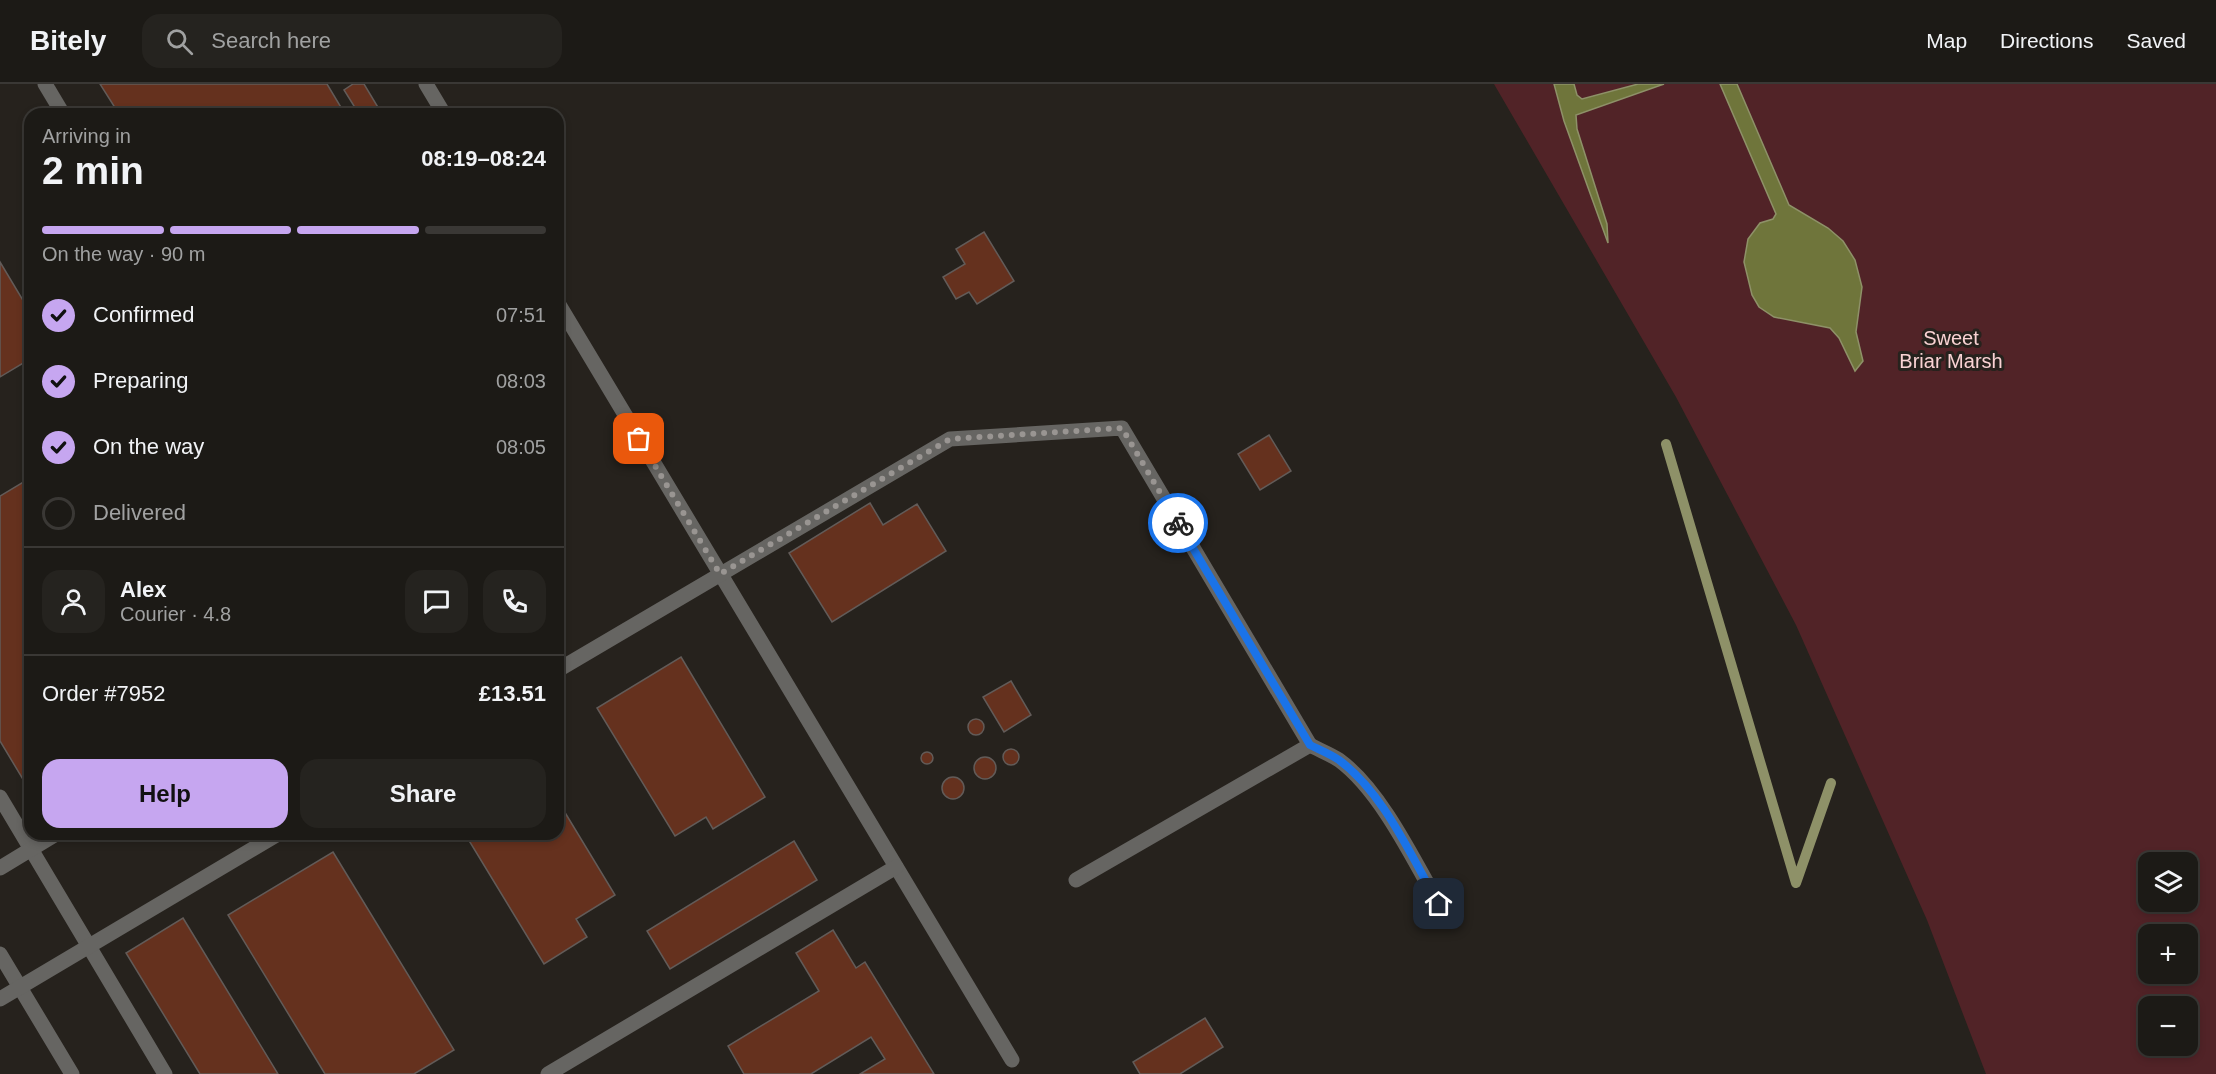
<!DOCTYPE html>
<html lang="en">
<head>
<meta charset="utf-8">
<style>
  :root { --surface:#1c1a16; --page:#25231f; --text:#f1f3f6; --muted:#a0a1a1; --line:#3a3835; --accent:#c6a6f0 }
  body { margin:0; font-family:Helvetica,sans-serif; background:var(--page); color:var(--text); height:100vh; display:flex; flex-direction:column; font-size:22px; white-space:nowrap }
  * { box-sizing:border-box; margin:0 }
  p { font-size:20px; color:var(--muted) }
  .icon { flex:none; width:33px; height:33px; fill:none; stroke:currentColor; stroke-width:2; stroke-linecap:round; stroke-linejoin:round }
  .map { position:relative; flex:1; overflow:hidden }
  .side { position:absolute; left:24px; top:24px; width:540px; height:732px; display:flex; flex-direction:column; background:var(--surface); border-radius:18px; box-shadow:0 3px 9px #0003,0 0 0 2px var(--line) }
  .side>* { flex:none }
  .fabs { position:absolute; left:2138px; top:768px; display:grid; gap:12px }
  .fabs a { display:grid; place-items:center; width:60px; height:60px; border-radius:12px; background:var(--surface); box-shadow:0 3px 9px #0003,0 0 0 2px var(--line); font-size:30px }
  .pin { position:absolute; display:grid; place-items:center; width:51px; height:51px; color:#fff; margin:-26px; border-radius:12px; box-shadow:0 3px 9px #0006 }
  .courier { position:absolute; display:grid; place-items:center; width:60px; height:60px; margin:-30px; border:4px solid #1a73e8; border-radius:50%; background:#fff; color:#222; box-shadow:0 2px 8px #0007 }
  .overview em { font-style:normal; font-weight:700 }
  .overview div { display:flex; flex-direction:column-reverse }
  .overview { display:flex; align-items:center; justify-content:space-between; height:102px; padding:0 18px }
  h1 { font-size:39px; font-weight:700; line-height:45px }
  .bar { display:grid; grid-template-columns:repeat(4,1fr); gap:9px 6px; align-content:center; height:72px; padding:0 18px }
  .bar i { height:8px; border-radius:4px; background:var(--line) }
  .bar .current { background:var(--accent) }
  .bar p { grid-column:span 4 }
  .line { display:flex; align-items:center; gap:15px; padding:0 18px; border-top:2px solid var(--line) }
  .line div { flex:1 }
  .round { display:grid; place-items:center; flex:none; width:63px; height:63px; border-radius:18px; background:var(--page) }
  ol { padding:0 18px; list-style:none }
  li { display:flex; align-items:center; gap:18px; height:66px }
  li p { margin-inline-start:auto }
  li .icon { padding:6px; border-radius:50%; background:var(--accent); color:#111; stroke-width:4 }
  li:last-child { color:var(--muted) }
  li i { width:33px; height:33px; border:3px solid var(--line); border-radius:50% }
  .action { display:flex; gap:12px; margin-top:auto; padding:12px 18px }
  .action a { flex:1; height:69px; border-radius:18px; background:var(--accent); color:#111; font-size:24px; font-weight:700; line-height:69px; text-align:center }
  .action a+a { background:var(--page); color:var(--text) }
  header { display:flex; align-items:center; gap:36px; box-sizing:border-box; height:84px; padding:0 30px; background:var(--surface); border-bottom:2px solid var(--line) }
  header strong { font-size:28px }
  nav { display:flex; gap:33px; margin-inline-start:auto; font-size:21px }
  .search { width:420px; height:54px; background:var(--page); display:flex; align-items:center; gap:15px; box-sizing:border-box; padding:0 21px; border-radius:18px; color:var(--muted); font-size:22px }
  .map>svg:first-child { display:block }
</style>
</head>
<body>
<header>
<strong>Bitely</strong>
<div class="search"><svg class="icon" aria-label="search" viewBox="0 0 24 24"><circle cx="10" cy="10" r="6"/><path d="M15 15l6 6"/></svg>Search here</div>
<nav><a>Map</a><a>Directions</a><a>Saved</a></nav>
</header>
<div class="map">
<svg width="2216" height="990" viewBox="0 0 2216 990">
  <rect width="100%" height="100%" fill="#26221d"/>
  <!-- green -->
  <path fill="#512327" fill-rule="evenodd" d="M1494 0H2216V990H1986L1927 836 1796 541 1676 313ZM2148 778H2187V818H2148ZM2148 850H2187V890H2148ZM2148 922H2187V962H2148Z"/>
  <!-- water -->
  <g fill="#6f753b" stroke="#8e9168" stroke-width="1.5">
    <polygon points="1554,0 1574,0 1577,11 1582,15 1638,0 1664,0 1576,31 1577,45 1607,140 1608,159 1564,37"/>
    <polygon points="1720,0 1737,0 1789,121 1828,144 1843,157 1855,176 1862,203 1856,248 1863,277 1855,287 1839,254 1830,244 1774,233 1759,223 1752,211 1744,178 1748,155 1760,139 1773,135 1776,130"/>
  </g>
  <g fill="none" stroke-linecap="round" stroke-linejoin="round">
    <!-- stream -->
    <polyline stroke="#8e9168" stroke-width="10" points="1666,360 1796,799 1831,699"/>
  </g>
  <!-- building -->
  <g fill="#65311e" stroke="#625b58" stroke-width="1.5">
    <polygon points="100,0 327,0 345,30 119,30"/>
    <polygon points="353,0 364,0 382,30 359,30 344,6"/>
    <polygon points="984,148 1014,197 977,220 969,208 956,215 943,193 965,180 956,165"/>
    <polygon points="0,178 30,228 30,275 0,293"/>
    <polygon points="1269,351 1291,387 1260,406 1238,370"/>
    <polygon points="30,394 30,707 0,657 0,412"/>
    <polygon points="870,419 883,441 917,420 946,467 832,538 789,469"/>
    <polygon points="681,573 765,713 713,745 706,733 675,752 597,624"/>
    <polygon points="1011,597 1031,631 1004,648 983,613"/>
    <circle cx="976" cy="643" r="8"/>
    <circle cx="1011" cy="673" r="8"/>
    <circle cx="927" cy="674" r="6"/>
    <circle cx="985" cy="684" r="11"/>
    <circle cx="953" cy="704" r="11"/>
    <polygon points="558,717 615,811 576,835 587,853 544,880 465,750 558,750"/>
    <polygon points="794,757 817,796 670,885 647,847"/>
    <polygon points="333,768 454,966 414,990 325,990 228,831"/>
    <polygon points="183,834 278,990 200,990 126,869"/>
    <polygon points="833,846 856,884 865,878 934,990 860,990 885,975 871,953 811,990 744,990 728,962 819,907 796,869"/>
    <polygon points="1205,934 1223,963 1180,990 1140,990 1133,978"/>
  </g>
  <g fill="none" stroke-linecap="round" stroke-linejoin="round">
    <!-- minor -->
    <g stroke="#666562" stroke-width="15">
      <polyline points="45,0 63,30"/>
      <polyline points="426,0 444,30"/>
      <polyline points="558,219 1012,976"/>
      <polyline points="558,586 950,355 1122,344 1310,661 1076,796"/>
      <path d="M1310 661C1319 666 1330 670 1339 676 1383 708 1418 785 1446 833"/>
      <polyline points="0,713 165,990"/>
      <polyline points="0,784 56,750"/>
      <polyline points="0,870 72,990"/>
      <polyline points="0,915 278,750"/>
      <polyline points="548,990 896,783"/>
    </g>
  </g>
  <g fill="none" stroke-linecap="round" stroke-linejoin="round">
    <!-- done -->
    <polyline stroke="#999592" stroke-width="6" stroke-dasharray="0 10.8" points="639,355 720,490 950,355 1122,344 1178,439"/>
    <!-- route -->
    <path stroke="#1a73e8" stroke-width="8" d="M1178 439 1310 661C1320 666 1330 670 1339 676 1384 709 1411 773 1439 820"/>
  </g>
  <g text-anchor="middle" stroke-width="6" stroke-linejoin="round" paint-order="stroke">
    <!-- park labels -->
    <g font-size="20" fill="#f9d2d3" stroke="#26221d">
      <text x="1951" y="261">Sweet<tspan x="1951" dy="23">Briar Marsh</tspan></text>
    </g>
  </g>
</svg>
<div class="fabs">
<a><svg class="icon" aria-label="layers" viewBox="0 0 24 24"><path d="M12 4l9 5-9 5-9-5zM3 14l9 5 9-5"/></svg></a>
<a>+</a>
<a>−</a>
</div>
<div class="pin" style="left:639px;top:355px;background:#ea580c"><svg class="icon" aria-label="bag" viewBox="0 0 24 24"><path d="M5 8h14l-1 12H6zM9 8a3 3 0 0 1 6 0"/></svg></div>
<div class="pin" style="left:1439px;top:820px;background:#1f2937"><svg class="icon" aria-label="home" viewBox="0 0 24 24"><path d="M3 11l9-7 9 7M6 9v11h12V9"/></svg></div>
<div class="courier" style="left:1178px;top:439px"><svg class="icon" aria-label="bike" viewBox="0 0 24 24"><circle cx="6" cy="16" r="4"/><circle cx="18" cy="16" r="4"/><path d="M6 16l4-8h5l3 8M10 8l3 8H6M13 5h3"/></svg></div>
<section class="side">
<div class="overview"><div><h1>2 min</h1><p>Arriving in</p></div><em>08:19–08:24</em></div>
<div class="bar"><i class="current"></i><i class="current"></i><i class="current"></i><i></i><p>On the way · 90 m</p></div>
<ol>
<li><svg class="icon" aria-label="check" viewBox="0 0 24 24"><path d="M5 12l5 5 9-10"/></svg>Confirmed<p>07:51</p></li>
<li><svg class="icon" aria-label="check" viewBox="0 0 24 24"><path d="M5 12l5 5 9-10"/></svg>Preparing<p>08:03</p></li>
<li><svg class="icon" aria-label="check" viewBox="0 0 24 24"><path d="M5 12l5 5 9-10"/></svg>On the way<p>08:05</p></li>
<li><i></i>Delivered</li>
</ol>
<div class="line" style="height:108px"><a class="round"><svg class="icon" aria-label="person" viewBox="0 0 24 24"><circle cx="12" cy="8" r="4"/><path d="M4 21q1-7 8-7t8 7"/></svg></a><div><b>Alex</b><p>Courier · 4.8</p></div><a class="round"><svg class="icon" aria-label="chat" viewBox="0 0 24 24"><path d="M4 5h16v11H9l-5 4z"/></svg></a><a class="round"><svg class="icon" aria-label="phone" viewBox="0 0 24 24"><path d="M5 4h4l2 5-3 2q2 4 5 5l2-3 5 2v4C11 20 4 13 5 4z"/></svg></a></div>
<div class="line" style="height:78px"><div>Order #7952</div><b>£13.51</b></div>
<div class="action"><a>Help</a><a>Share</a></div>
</section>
</div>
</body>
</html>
